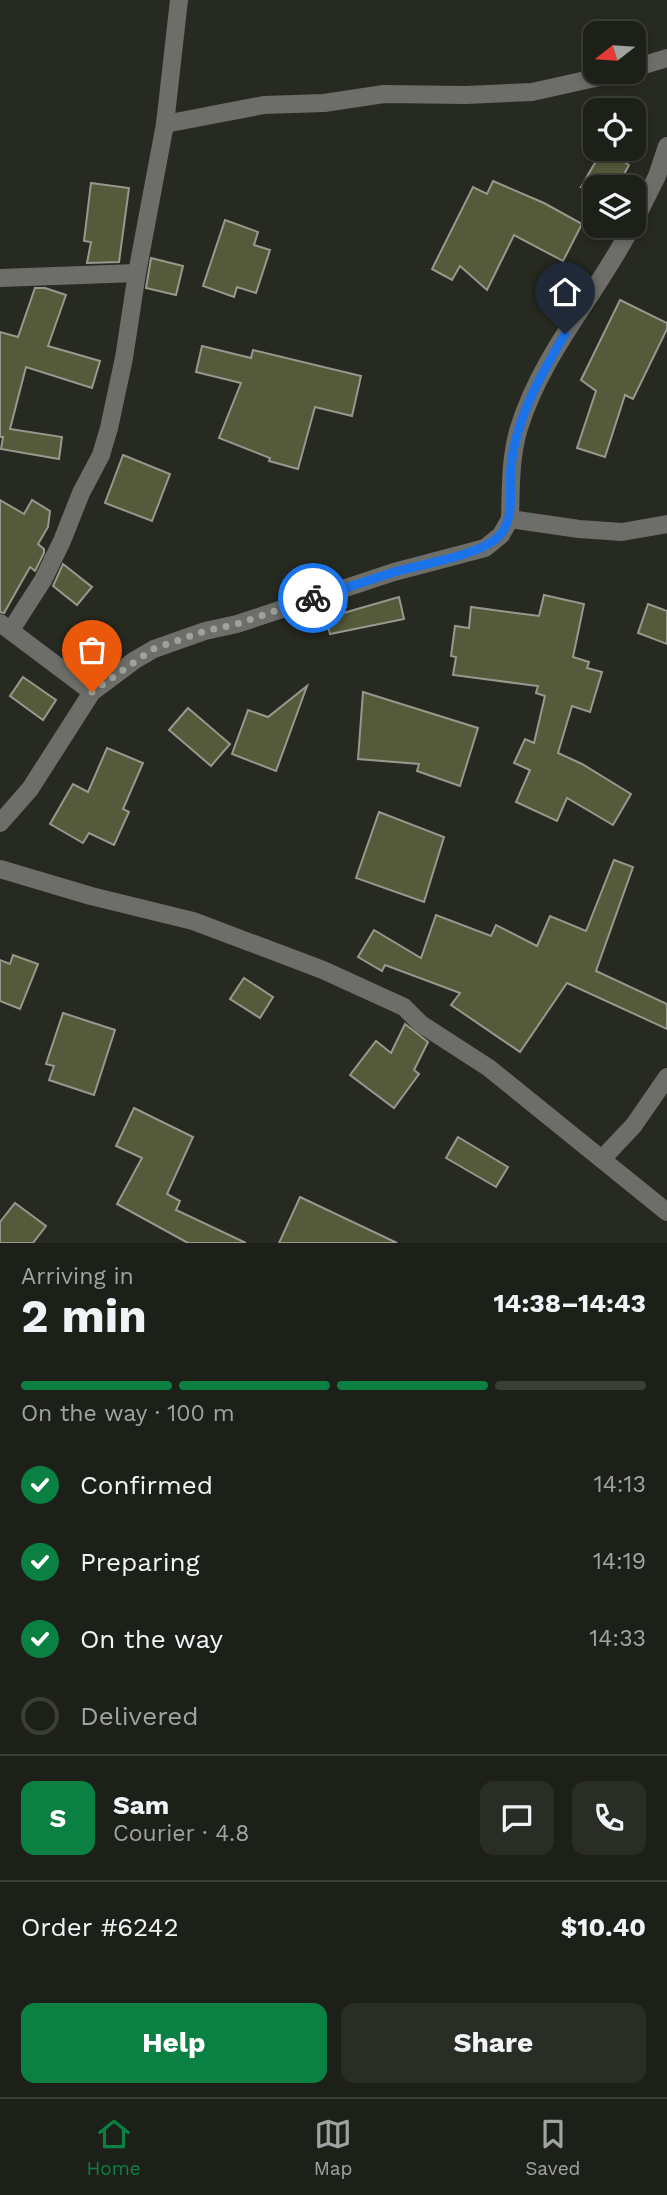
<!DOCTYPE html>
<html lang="en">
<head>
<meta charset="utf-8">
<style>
  :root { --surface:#1d2018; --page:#2a2d25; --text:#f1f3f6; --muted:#a0a3a2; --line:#3b3e37; --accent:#0b8043 }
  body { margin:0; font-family:"Work Sans",sans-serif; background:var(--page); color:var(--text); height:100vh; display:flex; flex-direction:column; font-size:26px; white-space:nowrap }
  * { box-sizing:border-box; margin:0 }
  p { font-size:23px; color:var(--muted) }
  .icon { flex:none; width:38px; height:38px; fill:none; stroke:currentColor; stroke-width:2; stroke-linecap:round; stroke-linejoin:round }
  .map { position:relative; height:1243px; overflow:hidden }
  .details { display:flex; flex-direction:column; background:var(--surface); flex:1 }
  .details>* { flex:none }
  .needle { width:46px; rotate:253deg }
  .buttons { position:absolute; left:583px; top:21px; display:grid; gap:14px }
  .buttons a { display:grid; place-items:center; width:63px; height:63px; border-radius:14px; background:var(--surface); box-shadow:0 4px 10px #0003,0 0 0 2px var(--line); font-size:35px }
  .pin { position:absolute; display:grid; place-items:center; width:60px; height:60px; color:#fff; margin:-72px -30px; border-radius:50% 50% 50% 0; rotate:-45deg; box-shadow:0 0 7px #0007 }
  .pin .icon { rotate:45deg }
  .courier { position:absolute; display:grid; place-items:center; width:70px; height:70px; margin:-35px; border:5px solid #1a73e8; border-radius:50%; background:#fff; color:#222; box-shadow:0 2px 9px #0007 }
  .headline em { font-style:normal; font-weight:700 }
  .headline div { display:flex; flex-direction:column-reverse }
  .headline { display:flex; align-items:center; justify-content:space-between; height:119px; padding:0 21px }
  h1 { font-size:46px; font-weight:700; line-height:52px }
  .bar { display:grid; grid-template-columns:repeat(4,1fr); gap:10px 7px; align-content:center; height:84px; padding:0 21px }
  .bar i { height:9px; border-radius:5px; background:var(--line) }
  .bar .active { background:var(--accent) }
  .bar p { grid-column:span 4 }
  .line { display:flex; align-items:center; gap:18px; padding:0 21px; border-top:2px solid var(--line) }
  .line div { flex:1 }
  .round { display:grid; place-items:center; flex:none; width:74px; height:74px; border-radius:14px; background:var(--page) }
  ol { padding:0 21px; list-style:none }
  li { display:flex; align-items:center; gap:21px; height:77px }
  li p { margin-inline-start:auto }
  li .icon { padding:7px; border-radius:50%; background:var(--accent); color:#fff; stroke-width:4 }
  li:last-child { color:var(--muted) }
  li i { width:38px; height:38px; border:4px solid var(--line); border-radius:50% }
  .button { display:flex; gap:14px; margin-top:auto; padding:14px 21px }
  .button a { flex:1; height:80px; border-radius:14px; background:var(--accent); color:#fff; font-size:28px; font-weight:700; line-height:80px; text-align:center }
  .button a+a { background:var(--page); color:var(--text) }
  .tab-bar { display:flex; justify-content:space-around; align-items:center; height:98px; border-top:2px solid var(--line); background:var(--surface); font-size:19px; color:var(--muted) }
  .tab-bar a { display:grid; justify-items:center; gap:4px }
  .tab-bar .active { color:var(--accent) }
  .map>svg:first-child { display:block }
</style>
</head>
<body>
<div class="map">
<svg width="667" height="1243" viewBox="0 0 667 1243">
  <rect width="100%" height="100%" fill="#272a20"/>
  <!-- building -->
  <g fill="#545a3a" stroke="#97998e" stroke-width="2">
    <polygon points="603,149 629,165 617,187 581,187"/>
    <polygon points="493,181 544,203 582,224 563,261 514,235 487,290 460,266 452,280 432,269 473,187 487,194"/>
    <polygon points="91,183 129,188 119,262 87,263 91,242 84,241"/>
    <polygon points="225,220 258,232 254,245 270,250 256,293 237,287 234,297 203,286"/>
    <polygon points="151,258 183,266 176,295 146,288"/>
    <polygon points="35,288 45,288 66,295 48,346 100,361 92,388 26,367 10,429 62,437 59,459 1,449 3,437 0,437 0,332 18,337"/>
    <polygon points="620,300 667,323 667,329 633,399 625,395 605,457 577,448 596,391 581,380"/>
    <polygon points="202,346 251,358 253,350 361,376 352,416 315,407 298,469 269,461 270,458 219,438 241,383 196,372"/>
    <polygon points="123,455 170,474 152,521 105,503"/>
    <polygon points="0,500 24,514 32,500 50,511 48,527 38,544 44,549 44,553 35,571 30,567 4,613 0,612"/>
    <polygon points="63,564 92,587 77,605 53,586"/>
    <polygon points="544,595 584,604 573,657 589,662 587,668 602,672 590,712 572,706 558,753 582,764 631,794 613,825 567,798 557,821 516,802 530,770 514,763 525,739 534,743 545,696 536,693 538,686 453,675 456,657 451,656 455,626 469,628 471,607 539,616"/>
    <polygon points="399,597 404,619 330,634 326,618"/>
    <polygon points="648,604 667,611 667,644 638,633"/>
    <polygon points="23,677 56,700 43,720 10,696"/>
    <polygon points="307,686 276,771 232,754 248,710 268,717"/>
    <polygon points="363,692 478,728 460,786 417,771 419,764 358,759"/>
    <polygon points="188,708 230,744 211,766 169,730"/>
    <polygon points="107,748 143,763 123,809 129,812 114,845 89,833 83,843 50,824 73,784 88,792"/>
    <polygon points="379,812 444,837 424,902 356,878"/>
    <polygon points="614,860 633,867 596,971 667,1004 667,1029 567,983 520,1052 451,1005 460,993 385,965 382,971 358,957 374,930 421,958 436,915 491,936 496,925 537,946 550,916 586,931"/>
    <polygon points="13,955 38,964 20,1009 0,1001 0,960 10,964"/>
    <polygon points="244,978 273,997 260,1018 230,999"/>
    <polygon points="63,1013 115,1030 94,1095 49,1080 54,1066 46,1064"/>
    <polygon points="405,1024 428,1042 414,1070 419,1074 394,1108 350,1075 376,1041 391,1053"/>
    <polygon points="134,1108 193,1137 167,1194 180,1201 176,1210 246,1243 188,1243 117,1204 142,1158 116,1146"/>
    <polygon points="458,1137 508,1167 496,1187 446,1158"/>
    <polygon points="300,1197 397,1243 279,1243"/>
    <polygon points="15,1203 46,1226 33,1243 0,1243 0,1222"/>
  </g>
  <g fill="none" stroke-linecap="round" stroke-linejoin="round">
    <!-- minor -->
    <g stroke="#6d6e69" stroke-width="18">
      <polyline points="634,68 667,58"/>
      <polyline points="165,124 264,105 324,103 384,94 466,95 532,92 622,72"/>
      <polyline points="634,222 657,176 667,146"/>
      <polyline points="0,278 137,273"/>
      <path d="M510 519C511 488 510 457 519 428 542 353 597 294 632 226"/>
      <polyline points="0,623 92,692"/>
      <polyline points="11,630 43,580 62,541 81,493 101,455 109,428 124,358 137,273 165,124 179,0"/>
      <polyline points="0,823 30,789 92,692 135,660 154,649 205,631 237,624 394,572 485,548 501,535 510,519 579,529 622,532 667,524"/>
      <polyline points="0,869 91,896 193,921 323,970 404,1007 421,1024 489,1068 667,1212"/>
      <polyline points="602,1159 634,1125 667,1077"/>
    </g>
  </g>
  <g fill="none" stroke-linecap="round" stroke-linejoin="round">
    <!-- done -->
    <polyline stroke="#9fa19a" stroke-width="7" stroke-dasharray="0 12.6" points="92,692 153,649 205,631 237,624 313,598"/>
    <!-- route -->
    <path stroke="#1a73e8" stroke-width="9" d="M313 598C340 590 367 581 394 572 422 564 478 556 498 537 517 518 508 490 511 466 516 417 541 375 565 334"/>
  </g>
</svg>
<div class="buttons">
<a><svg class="needle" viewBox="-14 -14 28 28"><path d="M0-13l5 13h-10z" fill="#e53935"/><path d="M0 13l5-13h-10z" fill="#a0a3a2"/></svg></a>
<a><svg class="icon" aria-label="locate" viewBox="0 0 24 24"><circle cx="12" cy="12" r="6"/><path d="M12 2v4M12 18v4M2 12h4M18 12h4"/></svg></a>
<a><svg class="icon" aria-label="layers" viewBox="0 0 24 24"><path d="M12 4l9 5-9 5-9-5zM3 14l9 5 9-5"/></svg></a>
</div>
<div class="pin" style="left:92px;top:692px;background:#ea580c"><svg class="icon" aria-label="bag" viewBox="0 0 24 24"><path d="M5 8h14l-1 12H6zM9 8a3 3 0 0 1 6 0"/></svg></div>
<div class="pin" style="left:565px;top:334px;background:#1f2937"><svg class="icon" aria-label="home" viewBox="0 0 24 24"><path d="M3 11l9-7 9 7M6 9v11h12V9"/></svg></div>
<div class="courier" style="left:313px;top:598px"><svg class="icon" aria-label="bike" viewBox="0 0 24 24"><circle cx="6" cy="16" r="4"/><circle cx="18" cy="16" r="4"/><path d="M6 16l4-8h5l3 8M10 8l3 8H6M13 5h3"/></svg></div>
</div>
<section class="details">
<div class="headline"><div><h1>2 min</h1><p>Arriving in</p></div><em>14:38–14:43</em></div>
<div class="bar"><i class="active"></i><i class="active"></i><i class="active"></i><i></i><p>On the way · 100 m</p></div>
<ol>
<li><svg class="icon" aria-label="check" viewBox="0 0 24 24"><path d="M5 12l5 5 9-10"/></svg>Confirmed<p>14:13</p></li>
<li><svg class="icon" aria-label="check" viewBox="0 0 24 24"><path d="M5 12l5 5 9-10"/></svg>Preparing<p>14:19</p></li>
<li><svg class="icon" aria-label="check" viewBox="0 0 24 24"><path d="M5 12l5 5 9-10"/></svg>On the way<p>14:33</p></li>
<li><i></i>Delivered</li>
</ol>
<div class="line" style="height:126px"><b class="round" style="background:var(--accent);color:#fff">S</b><div><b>Sam</b><p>Courier · 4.8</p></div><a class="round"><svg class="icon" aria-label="chat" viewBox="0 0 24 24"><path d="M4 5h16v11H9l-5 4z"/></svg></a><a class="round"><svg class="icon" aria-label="phone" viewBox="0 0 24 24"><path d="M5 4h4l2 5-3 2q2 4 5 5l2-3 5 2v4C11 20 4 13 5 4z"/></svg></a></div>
<div class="line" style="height:91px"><div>Order #6242</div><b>$10.40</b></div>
<div class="button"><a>Help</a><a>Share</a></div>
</section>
<nav class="tab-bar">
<a class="active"><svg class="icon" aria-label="home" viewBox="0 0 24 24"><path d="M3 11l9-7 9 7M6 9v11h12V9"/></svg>Home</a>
<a><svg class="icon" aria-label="map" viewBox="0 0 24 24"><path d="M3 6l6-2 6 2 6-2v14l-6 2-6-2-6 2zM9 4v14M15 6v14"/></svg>Map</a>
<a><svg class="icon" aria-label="saved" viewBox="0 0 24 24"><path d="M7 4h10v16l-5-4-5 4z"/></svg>Saved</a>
</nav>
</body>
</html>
